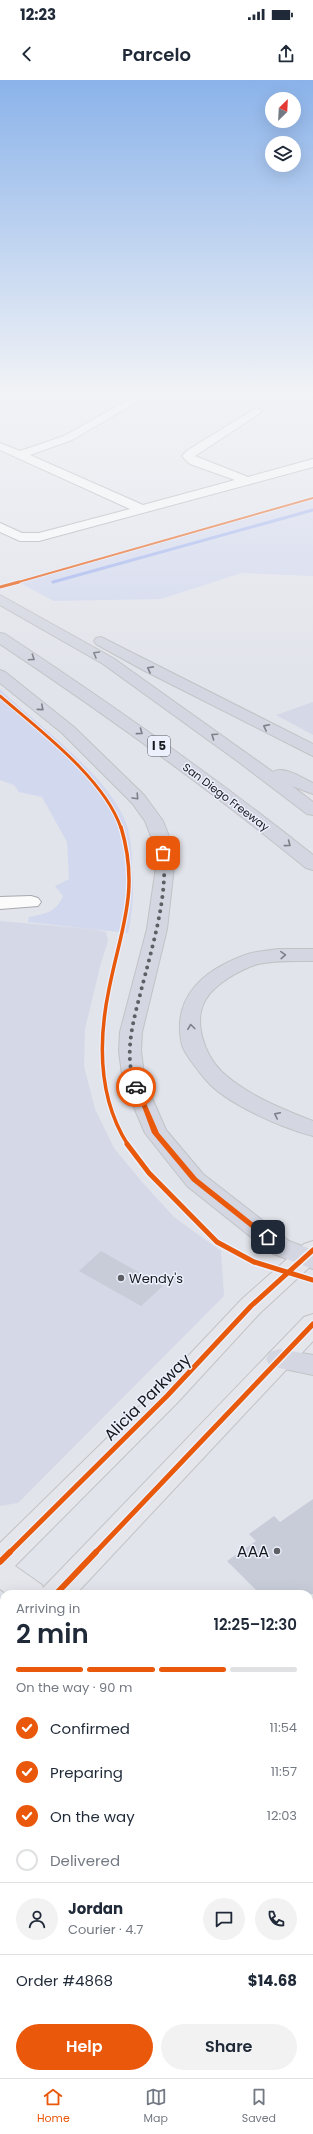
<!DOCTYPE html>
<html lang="en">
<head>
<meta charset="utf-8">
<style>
  :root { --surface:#fff; --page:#f2f2f3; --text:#1f2937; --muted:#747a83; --line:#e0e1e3; --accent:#ea580c }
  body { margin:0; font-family:Poppins,sans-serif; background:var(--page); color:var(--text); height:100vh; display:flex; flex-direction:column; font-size:15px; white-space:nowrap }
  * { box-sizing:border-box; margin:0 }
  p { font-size:13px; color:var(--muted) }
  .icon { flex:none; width:22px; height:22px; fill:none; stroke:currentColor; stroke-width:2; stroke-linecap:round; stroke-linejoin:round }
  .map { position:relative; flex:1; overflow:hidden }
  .side { position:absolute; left:0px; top:1510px; width:313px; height:488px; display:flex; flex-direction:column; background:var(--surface); border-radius:12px 12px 0 0; box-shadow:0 4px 16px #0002 }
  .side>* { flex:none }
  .needle { width:26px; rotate:24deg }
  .tools { position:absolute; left:265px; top:12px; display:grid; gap:8px }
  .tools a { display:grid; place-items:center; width:36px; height:36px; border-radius:50%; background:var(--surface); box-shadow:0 4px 16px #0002; font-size:20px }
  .pin { position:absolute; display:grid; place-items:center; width:34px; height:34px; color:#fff; margin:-17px; border-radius:8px; box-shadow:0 2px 6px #0006 }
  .courier { position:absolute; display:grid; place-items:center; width:40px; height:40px; margin:-20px; border:3px solid #ea580c; border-radius:50%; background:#fff; color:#222; box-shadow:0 1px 5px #0007 }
  .head em { font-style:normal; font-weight:600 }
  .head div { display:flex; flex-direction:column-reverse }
  .head { display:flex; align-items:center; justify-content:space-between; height:68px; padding:0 16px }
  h1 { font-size:26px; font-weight:600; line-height:30px }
  .bar { display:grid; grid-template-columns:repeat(4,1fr); gap:6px 4px; align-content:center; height:48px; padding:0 16px }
  .bar i { height:5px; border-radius:3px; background:var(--line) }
  .bar .on { background:var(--accent) }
  .bar p { grid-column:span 4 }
  .line { display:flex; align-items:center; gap:10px; padding:0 16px; border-top:1px solid var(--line) }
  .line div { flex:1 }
  .round { display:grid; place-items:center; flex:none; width:42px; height:42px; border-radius:21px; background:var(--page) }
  ol { padding:0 16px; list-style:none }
  li { display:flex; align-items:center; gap:12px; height:44px }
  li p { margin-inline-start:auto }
  li .icon { padding:4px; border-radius:50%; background:var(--accent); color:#fff; stroke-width:4 }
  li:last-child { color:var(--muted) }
  li i { width:22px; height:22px; border:2px solid var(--line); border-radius:50% }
  .action { display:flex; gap:8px; margin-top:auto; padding:8px 16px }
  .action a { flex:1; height:46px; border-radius:24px; background:var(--accent); color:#fff; font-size:16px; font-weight:600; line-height:46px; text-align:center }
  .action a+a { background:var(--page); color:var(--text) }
  .status { display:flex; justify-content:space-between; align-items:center; height:28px; padding:0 20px; background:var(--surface); direction:ltr }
  .status svg { height:11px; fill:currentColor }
  header { display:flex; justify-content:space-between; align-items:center; height:52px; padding:0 16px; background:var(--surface); font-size:18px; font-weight:600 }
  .tabs { display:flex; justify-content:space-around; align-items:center; height:56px; border-top:1px solid var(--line); background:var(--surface); font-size:11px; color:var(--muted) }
  .tabs a { display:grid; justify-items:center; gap:2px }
  .tabs .on { color:var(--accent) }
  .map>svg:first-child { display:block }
</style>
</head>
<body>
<div class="status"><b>12:23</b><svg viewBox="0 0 49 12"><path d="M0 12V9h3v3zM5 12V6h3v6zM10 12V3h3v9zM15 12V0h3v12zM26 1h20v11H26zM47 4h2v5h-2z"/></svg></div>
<header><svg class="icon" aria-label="back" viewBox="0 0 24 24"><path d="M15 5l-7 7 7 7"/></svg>Parcelo<svg class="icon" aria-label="share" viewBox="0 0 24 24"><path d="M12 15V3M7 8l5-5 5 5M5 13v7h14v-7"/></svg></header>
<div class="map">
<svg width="313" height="1998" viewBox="0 0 313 1998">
  <rect width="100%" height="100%" fill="#e2e4eb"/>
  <!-- built -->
  <g fill="#d5d9e7">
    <polygon points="313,622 313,655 276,635"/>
    <polygon points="0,841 92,849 106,852 108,861 101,883 85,949 84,986 95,1029 114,1068 142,1102 174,1137 221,1171 224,1216 18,1423 0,1426"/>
  </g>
  <!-- green -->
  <g fill="#d2d8ee">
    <polygon points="313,418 313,496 242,493 161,519 54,521 18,502"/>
    <path d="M0 609C38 646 102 690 124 738 131 754 132 772 132 789 134 811 133 831 128 853L28 842 29 837C44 834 57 832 63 816L55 806 69 799 67 762 42 717 19 712 14 705 0 700Z"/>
  </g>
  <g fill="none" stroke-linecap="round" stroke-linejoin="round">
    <!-- stream -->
    <polyline stroke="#a0b2ee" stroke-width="3" points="53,502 313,430"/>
  </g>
  <!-- building -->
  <g fill="#c8ccd9">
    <polygon points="101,1171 163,1206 141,1226 79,1191"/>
    <polygon points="313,1419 313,1514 260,1514 227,1481 256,1461 249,1454 274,1436 280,1442"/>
  </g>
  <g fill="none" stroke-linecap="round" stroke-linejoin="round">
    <!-- minor casing -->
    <g stroke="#a7a9ae" stroke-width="2">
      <g id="minor">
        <polygon points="4,312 17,312 0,321 0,314"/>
        <polygon points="142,312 154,312 72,360 30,375 143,425 235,400 190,384 182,376 188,370 256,328 262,331 260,333 195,376 248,397 313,379 313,387 39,461 20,461 0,452 0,443 22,453 39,453 130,429 0,370 0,363 20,371 64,356"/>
        <polygon points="31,816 38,818 41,822 38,826 0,829 0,817"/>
        <polygon points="309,1688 313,1690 313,1723 309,1722"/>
      </g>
    </g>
    <!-- primary casing -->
    <g stroke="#c2c3c6" stroke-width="2">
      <g id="primary">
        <polygon points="313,1161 313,1184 260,1233 177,1323 15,1486 42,1505 43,1508 304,1237 313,1234 313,1261 76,1514 7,1514 0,1509 0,1463 157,1309 242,1219 304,1164"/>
        <polygon points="4,1553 4,1584 0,1585 0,1554"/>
      </g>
    </g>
    <!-- motorway casing -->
    <g stroke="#c2c3c6" stroke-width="2">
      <g id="motorway">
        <path d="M0 515 113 578 273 692C284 685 302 698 313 703V714L292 706 313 722V735L307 734 240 683 103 584 0 525Z"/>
        <path d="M0 553 5 554C111 624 214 696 313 775V790L306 788C208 708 105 634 0 564Z"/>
        <polygon points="101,557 313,664 313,676 143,590 96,564 94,561 96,558"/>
        <polygon points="0,590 5,592 74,647 144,715 163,741 170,759 174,787 167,849 142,952 141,971 145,1002 166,1050 203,1094 289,1161 313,1170 313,1189 271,1173 187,1106 145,1053 123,1002 119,971 120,952 147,849 156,787 152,759 145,741 132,723 62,653 0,603"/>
        <path d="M278 869H313V881C295 881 276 880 258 884 241 889 215 904 206 919 192 942 205 975 222 992 247 1015 282 1029 313 1041V1056C283 1048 226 1024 206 1000 200 993 184 973 182 965 171 917 204 890 245 875 255 871 267 871 278 869Z"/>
        <polygon points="279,1269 313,1275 313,1295 270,1286 266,1279 270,1272"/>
      </g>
    </g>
    <!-- minor -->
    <use href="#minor" fill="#fbfbfc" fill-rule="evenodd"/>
    <!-- primary -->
    <use href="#primary" fill="#e4e6ec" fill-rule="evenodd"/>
    <!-- motorway -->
    <use href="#motorway" fill="#d4d6e1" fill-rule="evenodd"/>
    <!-- cycleway-far4 casing -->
    <g stroke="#ebf0fc" stroke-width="3.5">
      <polyline id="cycleway-far4" points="15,503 313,418"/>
    </g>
    <!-- cycleway-far3 casing -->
    <g stroke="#ebf0fc" stroke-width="5">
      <g id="cycleway-far3">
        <polyline points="0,507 19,502"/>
        <path d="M0 616C39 650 104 698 121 748"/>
      </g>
    </g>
    <!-- cycleway-far2 casing -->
    <g stroke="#ebf0fc" stroke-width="6">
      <path id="cycleway-far2" d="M121 747C140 811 121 848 109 909 98 962 98 1018 128 1065"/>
    </g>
    <!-- cycleway-far1 casing -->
    <g stroke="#ebf0fc" stroke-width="8">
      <g id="cycleway-far1">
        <polyline points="127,1064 149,1093 217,1162 254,1182 313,1200"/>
        <polyline points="9,1473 167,1316 251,1226 313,1170"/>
        <polyline points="95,1473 313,1244"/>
      </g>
    </g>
    <!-- cycleway casing -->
    <g stroke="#ebf0fc" stroke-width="8">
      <g id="cycleway">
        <polyline points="0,1482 10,1472"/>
        <polyline points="56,1514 96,1472"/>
      </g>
    </g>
    <!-- cycleway-far4 -->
    <use href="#cycleway-far4" stroke="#e8590c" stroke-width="2"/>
    <!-- cycleway-far3 -->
    <use href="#cycleway-far3" stroke="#e8590c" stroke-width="3"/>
    <!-- cycleway-far2 -->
    <use href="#cycleway-far2" stroke="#e8590c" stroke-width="3.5"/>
    <!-- cycleway-far1 -->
    <use href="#cycleway-far1" stroke="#e8590c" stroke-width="5"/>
    <!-- cycleway -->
    <use href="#cycleway" stroke="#e8590c" stroke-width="6"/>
  </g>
  <!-- one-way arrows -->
  <defs><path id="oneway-chevron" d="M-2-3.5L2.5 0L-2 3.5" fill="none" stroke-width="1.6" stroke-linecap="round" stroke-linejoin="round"/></defs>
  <g stroke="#7e8088">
    <use href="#oneway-chevron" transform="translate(96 574) rotate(-150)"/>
    <use href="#oneway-chevron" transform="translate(32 578) rotate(34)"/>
    <use href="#oneway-chevron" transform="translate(150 589) rotate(-152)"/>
    <use href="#oneway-chevron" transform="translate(41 628) rotate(41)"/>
    <use href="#oneway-chevron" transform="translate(266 647) rotate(-153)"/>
    <use href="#oneway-chevron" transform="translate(140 652) rotate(36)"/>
    <use href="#oneway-chevron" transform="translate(214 656) rotate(-145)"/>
    <use href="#oneway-chevron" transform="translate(136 717) rotate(47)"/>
    <use href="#oneway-chevron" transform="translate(288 764) rotate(37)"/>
    <use href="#oneway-chevron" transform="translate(283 875) rotate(-2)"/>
    <use href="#oneway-chevron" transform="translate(191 947) rotate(-97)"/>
    <use href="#oneway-chevron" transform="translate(277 1035) rotate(-154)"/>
  </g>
  <!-- sky -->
  <linearGradient id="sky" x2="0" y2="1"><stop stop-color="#8bb3ea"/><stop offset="0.53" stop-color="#f2f3f6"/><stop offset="1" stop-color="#f2f3f6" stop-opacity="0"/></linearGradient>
  <rect width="313" height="591" fill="url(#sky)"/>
  <!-- route -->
  <polygon fill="#ea580c" points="134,1005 139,1007 159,1053 197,1098 270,1156 270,1159 265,1159 192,1101 152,1053"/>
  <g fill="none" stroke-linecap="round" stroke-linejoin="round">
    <!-- done -->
    <path stroke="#5d5f64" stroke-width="4" stroke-dasharray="0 7.2" d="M136 1007C123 976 133 942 141 911 151 871 169 814 163 773"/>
  </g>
  <!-- markers -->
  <g fill="#5d5f64" stroke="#ebf0fc" stroke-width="1.5">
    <circle cx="121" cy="1198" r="4"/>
    <circle cx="277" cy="1471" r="4"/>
  </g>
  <g text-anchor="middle" stroke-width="3" stroke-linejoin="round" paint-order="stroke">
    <!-- far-street labels -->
    <g font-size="11" fill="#16181c" stroke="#ebf0fc">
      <text transform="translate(226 717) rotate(37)" y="4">San Diego Freeway</text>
    </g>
    <!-- shield labels -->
    <rect fill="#ebf0fc" stroke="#56595f" stroke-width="1" x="148" y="656" width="22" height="20" rx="3"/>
    <g font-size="12" font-weight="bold" fill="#16181c">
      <text x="159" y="670">I 5</text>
    </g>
    <!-- poi labels -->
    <g font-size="13" fill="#16181c" stroke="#ebf0fc" text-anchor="start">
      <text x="129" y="1203">Wendy's</text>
    </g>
    <!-- near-street labels -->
    <g font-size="16" fill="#16181c" stroke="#ebf0fc">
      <text transform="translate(147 1317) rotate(-45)" y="6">Alicia Parkway</text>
    </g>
    <!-- near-poi labels -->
    <g font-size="16" fill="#16181c" stroke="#ebf0fc" text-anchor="end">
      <text x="269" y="1477">AAA</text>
    </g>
  </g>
</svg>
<div class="tools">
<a><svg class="needle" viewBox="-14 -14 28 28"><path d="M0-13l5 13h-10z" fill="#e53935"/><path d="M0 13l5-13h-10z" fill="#747a83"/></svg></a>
<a><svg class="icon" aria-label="layers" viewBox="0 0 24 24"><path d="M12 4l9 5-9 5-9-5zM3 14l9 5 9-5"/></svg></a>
</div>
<div class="pin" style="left:163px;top:773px;background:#ea580c"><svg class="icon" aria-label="bag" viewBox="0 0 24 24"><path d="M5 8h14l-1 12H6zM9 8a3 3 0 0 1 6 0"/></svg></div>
<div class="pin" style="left:268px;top:1157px;background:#1f2937"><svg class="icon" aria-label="home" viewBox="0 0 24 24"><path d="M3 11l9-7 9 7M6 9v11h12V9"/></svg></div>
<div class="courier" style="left:136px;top:1007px"><svg class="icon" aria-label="car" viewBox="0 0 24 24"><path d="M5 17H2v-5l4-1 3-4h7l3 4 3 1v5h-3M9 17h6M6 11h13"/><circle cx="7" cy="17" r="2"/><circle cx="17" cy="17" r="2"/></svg></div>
<section class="side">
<div class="head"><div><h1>2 min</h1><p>Arriving in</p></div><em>12:25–12:30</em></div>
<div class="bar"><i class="on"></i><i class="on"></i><i class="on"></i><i></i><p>On the way · 90 m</p></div>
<ol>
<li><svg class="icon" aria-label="check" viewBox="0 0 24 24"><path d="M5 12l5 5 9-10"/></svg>Confirmed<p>11:54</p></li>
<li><svg class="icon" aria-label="check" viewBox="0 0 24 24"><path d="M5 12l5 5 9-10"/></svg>Preparing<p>11:57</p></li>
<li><svg class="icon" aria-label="check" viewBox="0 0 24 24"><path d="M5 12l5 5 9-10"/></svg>On the way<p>12:03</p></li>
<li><i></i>Delivered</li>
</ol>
<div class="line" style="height:72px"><a class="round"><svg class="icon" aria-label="person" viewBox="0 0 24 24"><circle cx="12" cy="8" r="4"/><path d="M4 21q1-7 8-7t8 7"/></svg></a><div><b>Jordan</b><p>Courier · 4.7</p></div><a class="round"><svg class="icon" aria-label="chat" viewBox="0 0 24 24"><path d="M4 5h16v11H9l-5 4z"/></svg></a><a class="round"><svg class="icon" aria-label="phone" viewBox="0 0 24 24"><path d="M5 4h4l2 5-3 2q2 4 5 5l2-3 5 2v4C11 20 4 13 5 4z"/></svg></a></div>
<div class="line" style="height:52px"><div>Order #4868</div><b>$14.68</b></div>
<div class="action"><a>Help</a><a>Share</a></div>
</section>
</div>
<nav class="tabs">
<a class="on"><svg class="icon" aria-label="home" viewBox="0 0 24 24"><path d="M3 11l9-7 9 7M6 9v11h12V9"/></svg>Home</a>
<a><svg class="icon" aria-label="map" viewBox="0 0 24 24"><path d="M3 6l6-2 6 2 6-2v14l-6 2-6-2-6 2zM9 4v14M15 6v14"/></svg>Map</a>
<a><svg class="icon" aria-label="saved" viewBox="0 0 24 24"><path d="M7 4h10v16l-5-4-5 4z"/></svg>Saved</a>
</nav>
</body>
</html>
